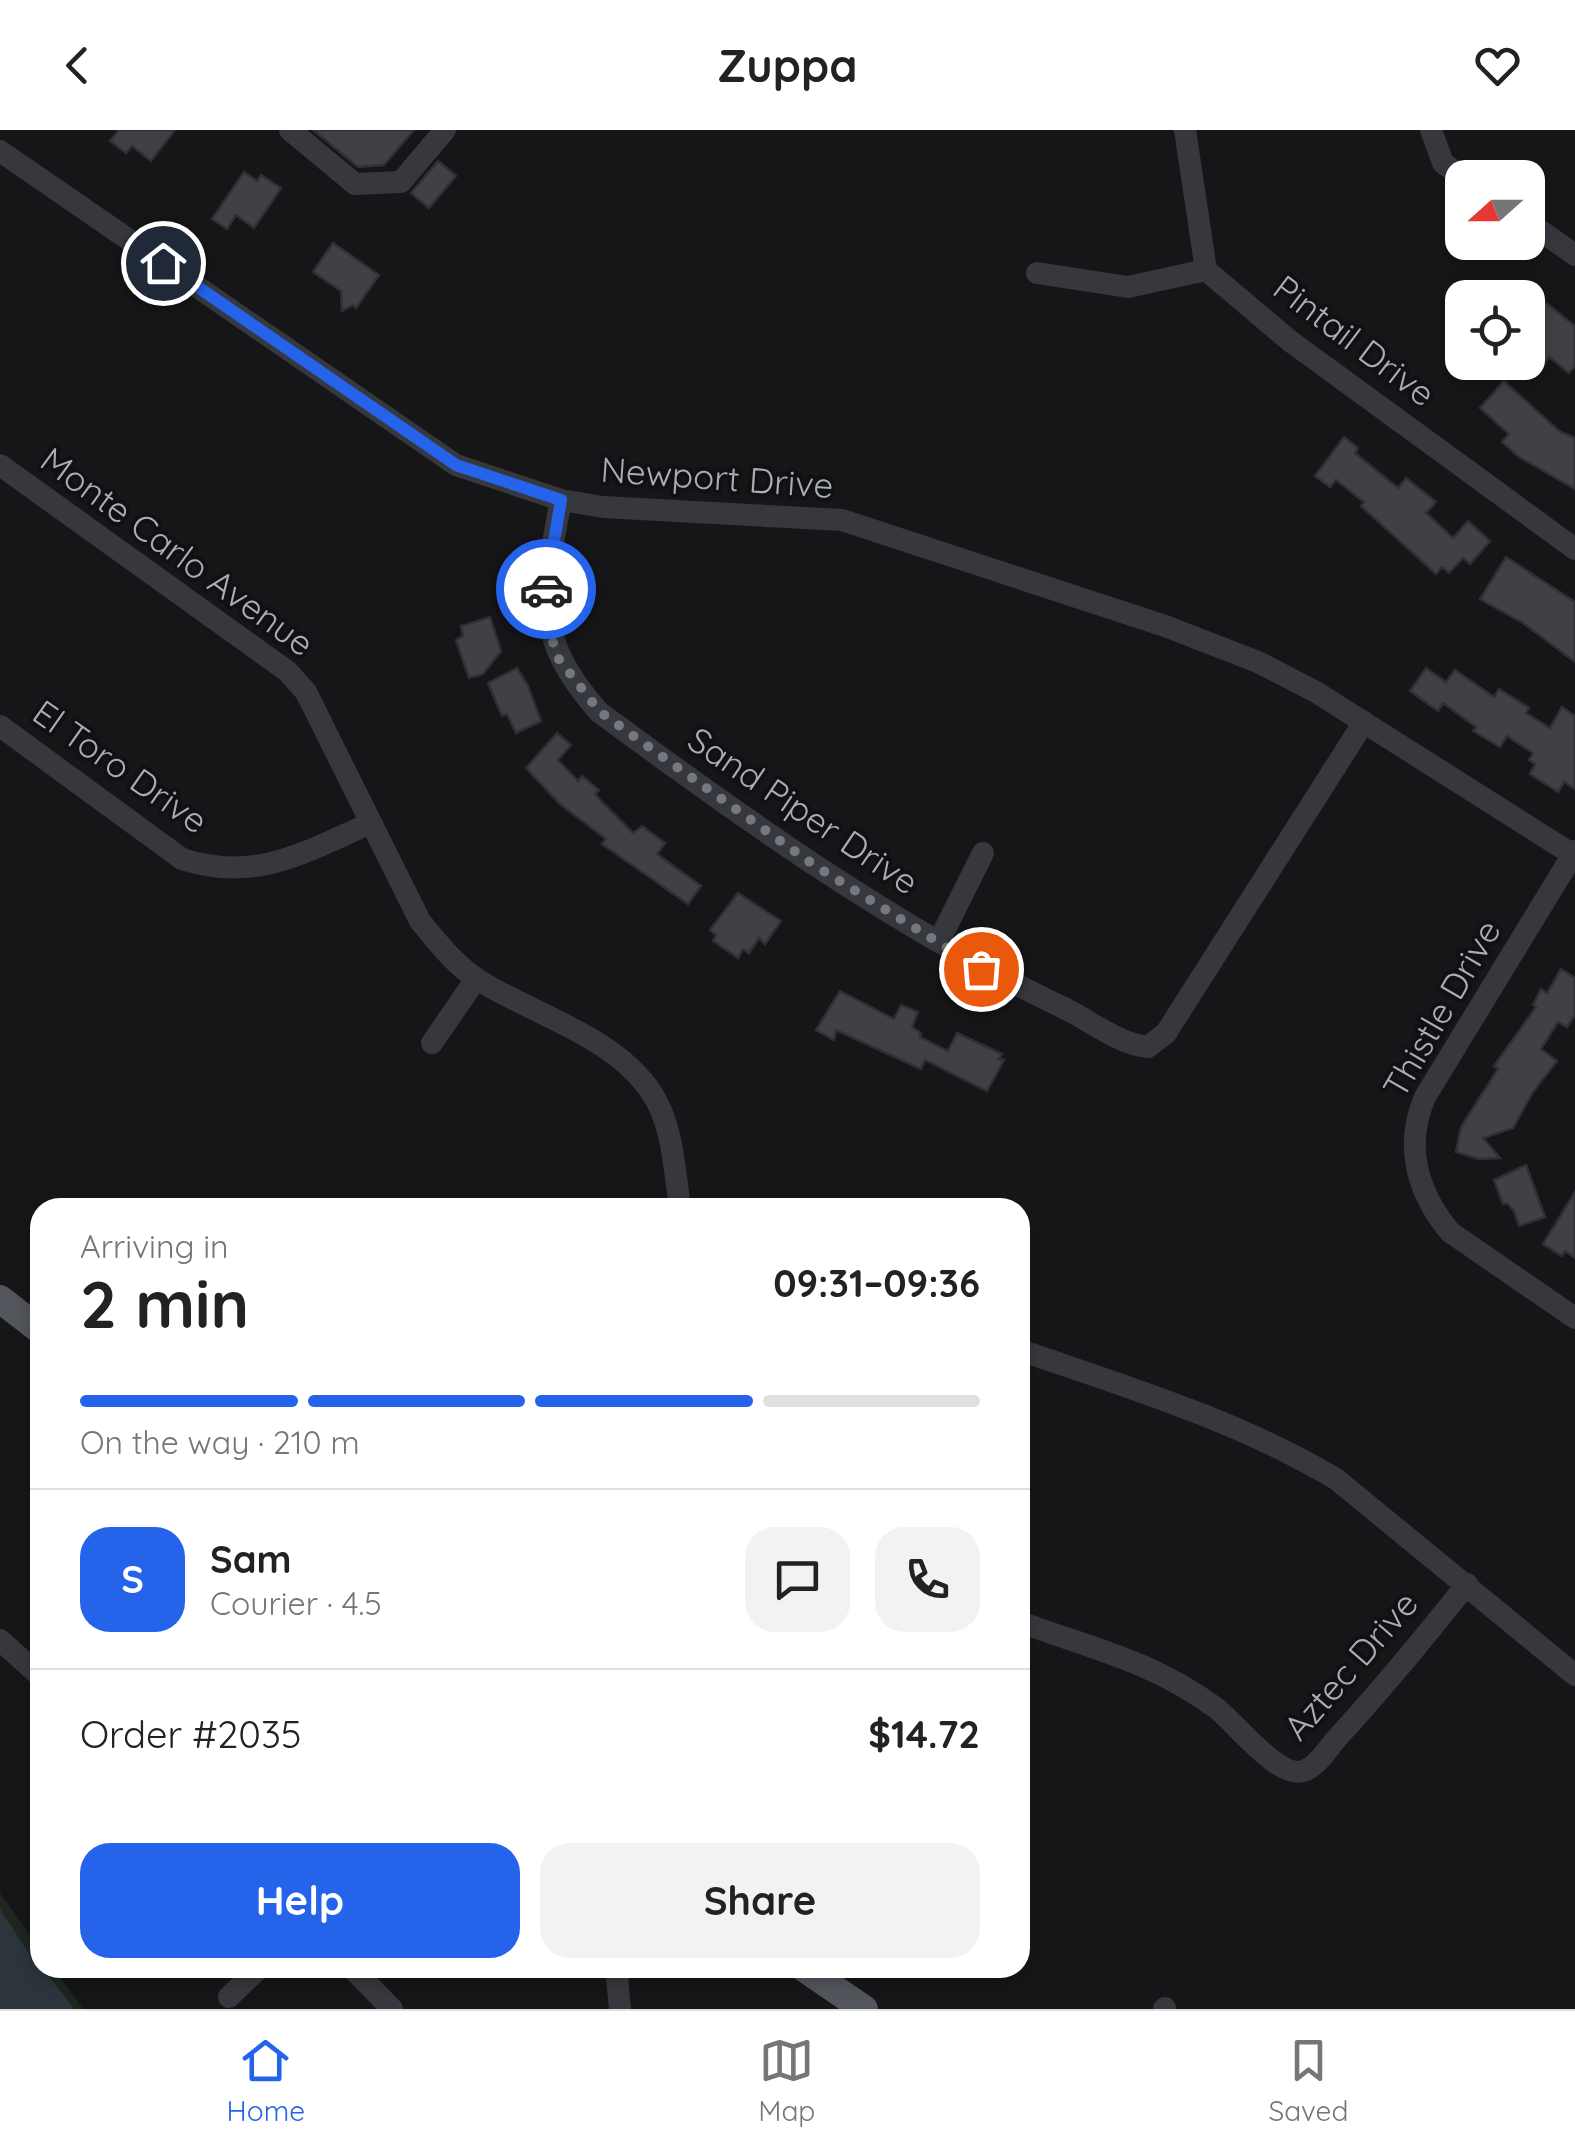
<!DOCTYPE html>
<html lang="en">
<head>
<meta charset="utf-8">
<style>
  :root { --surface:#fff; --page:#f2f2f2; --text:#222; --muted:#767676; --line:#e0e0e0; --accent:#2563eb }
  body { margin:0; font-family:Quicksand,sans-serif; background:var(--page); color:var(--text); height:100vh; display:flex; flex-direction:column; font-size:38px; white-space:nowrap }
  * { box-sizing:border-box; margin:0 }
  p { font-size:32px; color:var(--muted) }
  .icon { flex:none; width:55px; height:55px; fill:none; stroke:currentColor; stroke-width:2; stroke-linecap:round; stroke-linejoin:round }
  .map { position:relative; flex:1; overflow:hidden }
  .panel { position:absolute; left:30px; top:1068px; width:1000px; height:780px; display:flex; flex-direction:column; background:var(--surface); border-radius:30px; box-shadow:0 5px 15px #0003 }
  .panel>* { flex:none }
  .needle { width:65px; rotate:249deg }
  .buttons { position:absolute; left:1445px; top:30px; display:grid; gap:20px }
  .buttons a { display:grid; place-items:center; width:100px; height:100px; border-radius:20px; background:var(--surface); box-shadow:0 5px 15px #0003; font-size:50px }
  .pin { position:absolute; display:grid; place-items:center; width:85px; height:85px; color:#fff; margin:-42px; border:5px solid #fff; border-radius:50%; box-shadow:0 2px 10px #0007 }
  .courier { position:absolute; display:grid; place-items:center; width:100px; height:100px; margin:-50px; border:8px solid #2563eb; border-radius:50%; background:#fff; color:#222; box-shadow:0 2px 12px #0007 }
  .headline em { font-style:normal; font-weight:800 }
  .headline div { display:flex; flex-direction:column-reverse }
  .headline { display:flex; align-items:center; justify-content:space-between; height:170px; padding:0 50px }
  h1 { font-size:65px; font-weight:800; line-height:75px }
  .bar { display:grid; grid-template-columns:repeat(4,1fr); gap:15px 10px; align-content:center; height:120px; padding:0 50px }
  .bar i { height:12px; border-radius:8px; background:var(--line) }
  .bar .current { background:var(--accent) }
  .bar p { grid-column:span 4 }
  .line { display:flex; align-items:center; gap:25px; padding:0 50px; border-top:2px solid var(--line) }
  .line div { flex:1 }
  .round { display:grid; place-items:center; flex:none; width:105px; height:105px; border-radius:30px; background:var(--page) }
  .action { display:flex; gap:20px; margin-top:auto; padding:20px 50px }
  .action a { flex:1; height:115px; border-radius:30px; background:var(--accent); color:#fff; font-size:40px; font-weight:800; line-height:115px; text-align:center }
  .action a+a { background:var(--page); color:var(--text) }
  header { display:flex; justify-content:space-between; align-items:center; height:130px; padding:0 50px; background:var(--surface); font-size:45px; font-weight:800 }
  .menu { display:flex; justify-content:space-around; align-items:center; height:140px; border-top:2px solid var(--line); background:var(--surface); font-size:28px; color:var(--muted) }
  .menu a { display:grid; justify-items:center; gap:5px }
  .menu .current { color:var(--accent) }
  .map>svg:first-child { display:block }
</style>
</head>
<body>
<header><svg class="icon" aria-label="back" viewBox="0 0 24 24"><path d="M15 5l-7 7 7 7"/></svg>Zuppa<svg class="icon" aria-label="heart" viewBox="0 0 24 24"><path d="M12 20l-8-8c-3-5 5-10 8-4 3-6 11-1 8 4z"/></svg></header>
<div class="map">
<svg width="1575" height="1879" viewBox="0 0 1575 1879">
  <rect width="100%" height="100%" fill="#161618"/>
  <!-- green -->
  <polygon fill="#1e261f" points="0,1763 40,1819 40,1838 53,1838 83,1879 0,1879"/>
  <!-- water -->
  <polygon fill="#2c353c" points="0,1779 35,1833 43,1838 74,1879 0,1879"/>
  <!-- building -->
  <g fill="#404145" stroke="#303034" stroke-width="2.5">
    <polygon points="119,0 175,0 151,31 132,16 126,23 110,11"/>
    <polygon points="313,0 414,0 384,35 358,37"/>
    <polygon points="438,31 456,46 429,78 411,63"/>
    <polygon points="244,42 257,51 261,45 281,58 254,98 236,85 227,99 212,89"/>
    <polygon points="333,113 379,145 356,178 353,175 342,181 341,161 313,142"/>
    <polygon points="1545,172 1575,196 1575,236 1569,243 1549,227 1544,234 1528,221 1528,194"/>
    <polygon points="1504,251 1559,301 1575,308 1575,359 1519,327 1502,312 1509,304 1480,278"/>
    <polygon points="1344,307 1358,318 1355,323 1398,358 1406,348 1436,372 1426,383 1453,408 1468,391 1490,411 1470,434 1463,428 1449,443 1442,437 1436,444 1361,376 1364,372 1336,350 1330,357 1315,346"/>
    <polygon points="1506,427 1575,472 1575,532 1523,493 1480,469"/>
    <polygon points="490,487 501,521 483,544 469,548 456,510 463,506 461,496"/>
    <polygon points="517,538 528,556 541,591 516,603 507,584 502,586 488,553"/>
    <polygon points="1426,538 1446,552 1455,540 1494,567 1499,559 1529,578 1526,583 1550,598 1562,577 1575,586 1575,659 1564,652 1558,662 1530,644 1535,634 1529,630 1533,623 1507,606 1500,617 1473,601 1476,597 1443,573 1438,581 1410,561"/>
    <polygon points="557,603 571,615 558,630 578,651 582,646 599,660 595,664 600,670 633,703 642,696 665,713 657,724 701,756 688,774 602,714 606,709 560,674 526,638"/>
    <polygon points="738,763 781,791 765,814 759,808 749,823 743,819 738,828 713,811 716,805 710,800"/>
    <polygon points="1561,839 1575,848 1575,885 1567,897 1558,892 1541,919 1557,931 1533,962 1513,998 1483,1008 1500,1028 1478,1029 1456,1022 1461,997 1498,939 1494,936 1536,877 1533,875 1541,859 1547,863"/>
    <polygon points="840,861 894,889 901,875 918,882 912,897 921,903 920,907 948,921 957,903 1002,924 999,929 1004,930 987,961 925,930 921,939 836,900 834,910 816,900"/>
    <polygon points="1526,1035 1545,1087 1519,1096 1514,1081 1507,1073 1503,1074 1494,1050"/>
    <polygon points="1575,1062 1575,1128 1565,1121 1562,1126 1543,1114"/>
  </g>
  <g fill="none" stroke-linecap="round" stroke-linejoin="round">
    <!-- minor -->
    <g stroke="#37383d" stroke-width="22">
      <polyline points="290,0 355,54 401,52 445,0"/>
      <polyline points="1185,0 1206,140 1290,211 1575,419"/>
      <polyline points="1431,0 1443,33 1464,48"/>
      <polyline points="0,21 456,335 561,370 603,377 842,390 1165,496 1258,532 1316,562 1575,726"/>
      <polyline points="1528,92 1575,125"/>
      <polyline points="1037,143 1128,157 1206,140"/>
      <path d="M0 335 287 541 306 562 420 791C437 812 456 836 480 851 536 886 624 909 657 972 673 1002 675 1044 680 1078"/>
      <path d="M561 370C543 464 532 506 599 582 748 692 899 800 1066 879 1092 892 1119 914 1148 917L1166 903 1364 592"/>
      <path d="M0 596 182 729C256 753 304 722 371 693"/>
      <path d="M1575 721 1425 967C1404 1016 1417 1062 1450 1102L1575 1188"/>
      <polyline points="939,811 983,723"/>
      <polyline points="432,913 476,849"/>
      <path d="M1020 1220C1127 1257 1239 1291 1336 1349L1575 1545"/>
      <path d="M1020 1492C1093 1519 1152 1531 1216 1578 1236 1593 1281 1653 1306 1640 1318 1635 1329 1617 1338 1607 1383 1558 1425 1507 1467 1454"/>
      <polyline points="0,1510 40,1546"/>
      <polyline points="352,1838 392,1879"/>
      <polyline points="229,1867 259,1838"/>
      <polyline points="620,1879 617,1847 623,1838"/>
      <polyline points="1164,1879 1165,1878"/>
    </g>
    <!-- major -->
    <g stroke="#53555c" stroke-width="28">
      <polyline points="0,1169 40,1200"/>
      <polyline points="804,1838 864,1879"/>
    </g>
  </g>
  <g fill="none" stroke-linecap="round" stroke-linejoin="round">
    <!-- done -->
    <polyline stroke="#757880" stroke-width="10" stroke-dasharray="0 18" points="546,459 551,506 558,528 600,582 814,735 981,839"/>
    <!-- route -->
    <polyline stroke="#2563eb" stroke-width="12" points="163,133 456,335 561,370 546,459"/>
  </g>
  <g text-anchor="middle" stroke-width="8" stroke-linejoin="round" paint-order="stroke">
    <!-- street labels -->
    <g font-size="35" fill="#a8adb8" stroke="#111113">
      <text transform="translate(1354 211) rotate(37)" y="12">Pintail Drive</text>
      <text transform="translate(717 348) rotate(4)" y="12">Newport Drive</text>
      <text transform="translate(177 422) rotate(36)" y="12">Monte Carlo Avenue</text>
      <text transform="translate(120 637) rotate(35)" y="12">El Toro Drive</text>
      <text transform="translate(803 681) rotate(34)" y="12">Sand Piper Drive</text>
      <text transform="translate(1442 879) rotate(-60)" y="12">Thistle Drive</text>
      <text transform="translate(1351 1536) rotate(-49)" y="12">Aztec Drive</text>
    </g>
  </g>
</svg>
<div class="buttons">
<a><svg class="needle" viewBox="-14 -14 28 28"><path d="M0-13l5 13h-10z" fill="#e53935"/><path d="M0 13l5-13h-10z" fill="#767676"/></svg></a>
<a><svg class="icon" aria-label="locate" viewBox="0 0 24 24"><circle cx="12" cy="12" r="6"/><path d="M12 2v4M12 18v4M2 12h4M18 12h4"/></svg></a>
</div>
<div class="pin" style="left:981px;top:839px;background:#ea580c"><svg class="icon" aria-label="bag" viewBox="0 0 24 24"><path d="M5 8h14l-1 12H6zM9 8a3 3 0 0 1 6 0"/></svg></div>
<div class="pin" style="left:163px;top:133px;background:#1f2937"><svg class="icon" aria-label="home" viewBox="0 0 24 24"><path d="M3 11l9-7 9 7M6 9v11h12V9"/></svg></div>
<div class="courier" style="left:546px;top:459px"><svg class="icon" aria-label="car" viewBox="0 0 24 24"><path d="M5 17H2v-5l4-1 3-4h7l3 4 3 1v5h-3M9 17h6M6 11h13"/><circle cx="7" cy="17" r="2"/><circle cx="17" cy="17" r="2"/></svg></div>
<section class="panel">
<div class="headline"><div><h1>2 min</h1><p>Arriving in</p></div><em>09:31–09:36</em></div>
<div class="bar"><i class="current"></i><i class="current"></i><i class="current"></i><i></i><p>On the way · 210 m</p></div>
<div class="line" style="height:180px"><b class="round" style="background:var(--accent);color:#fff">S</b><div><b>Sam</b><p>Courier · 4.5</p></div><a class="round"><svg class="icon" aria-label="chat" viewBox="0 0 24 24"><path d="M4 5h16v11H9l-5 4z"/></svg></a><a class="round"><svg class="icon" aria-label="phone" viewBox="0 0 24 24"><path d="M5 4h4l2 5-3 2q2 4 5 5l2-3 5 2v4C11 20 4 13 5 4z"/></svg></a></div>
<div class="line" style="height:130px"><div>Order #2035</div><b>$14.72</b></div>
<div class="action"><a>Help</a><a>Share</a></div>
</section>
</div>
<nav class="menu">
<a class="current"><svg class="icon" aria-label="home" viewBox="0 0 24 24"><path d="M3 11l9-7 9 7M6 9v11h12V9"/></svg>Home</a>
<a><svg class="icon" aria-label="map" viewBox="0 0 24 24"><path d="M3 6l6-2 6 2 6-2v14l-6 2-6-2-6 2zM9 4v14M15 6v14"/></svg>Map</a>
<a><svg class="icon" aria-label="saved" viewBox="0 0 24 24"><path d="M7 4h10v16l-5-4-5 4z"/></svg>Saved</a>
</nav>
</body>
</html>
